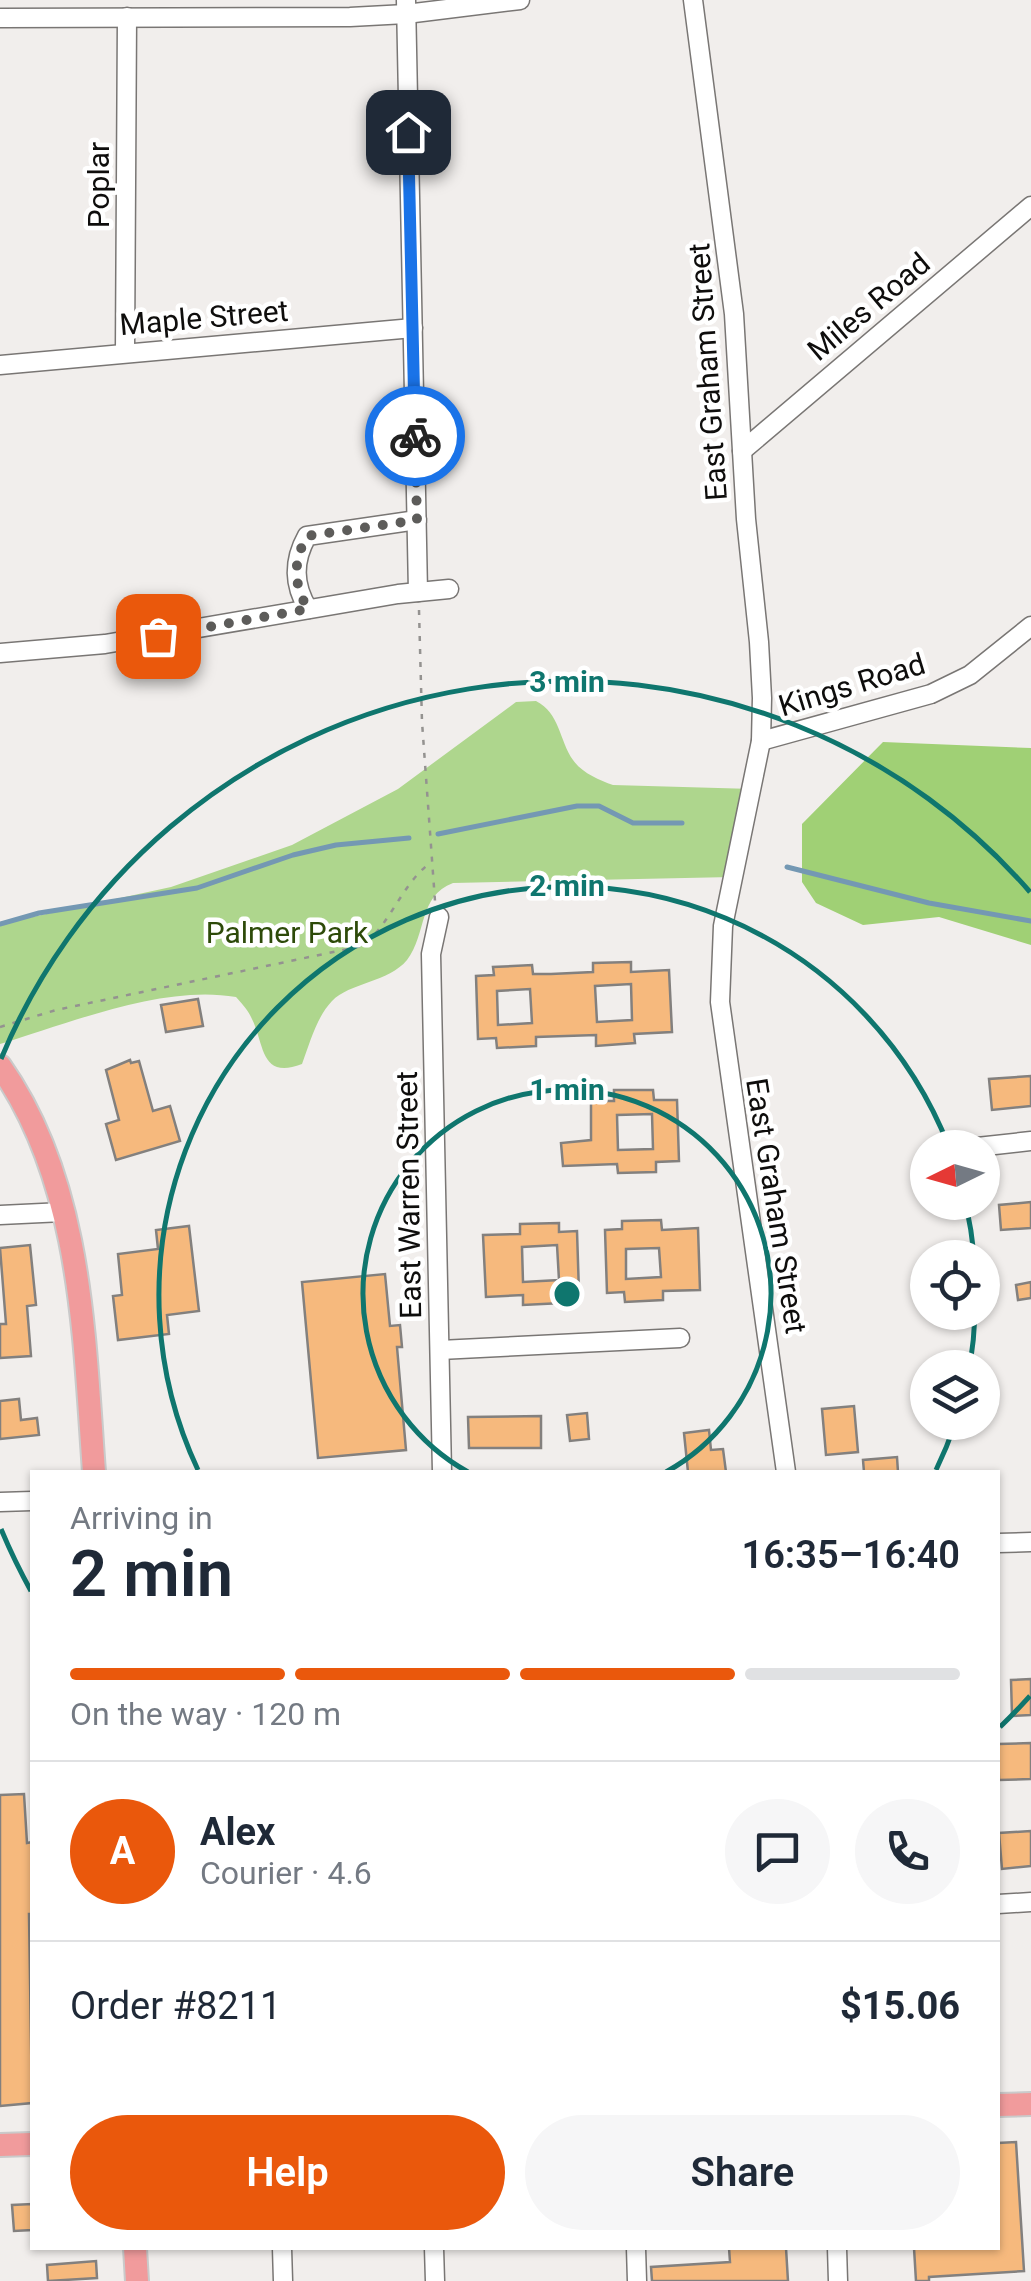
<!DOCTYPE html>
<html lang="en">
<head>
<meta charset="utf-8">
<style>
  :root { --surface:#fff; --page:#f6f6f7; --text:#1f2937; --muted:#747a83; --line:#e0e1e3; --accent:#ea580c }
  body { margin:0; font-family:Roboto,sans-serif; background:var(--page); color:var(--text); height:100vh; display:flex; flex-direction:column; font-size:38px; white-space:nowrap }
  * { box-sizing:border-box; margin:0 }
  p { font-size:32px; color:var(--muted) }
  .icon { flex:none; width:55px; height:55px; fill:none; stroke:currentColor; stroke-width:2; stroke-linecap:round; stroke-linejoin:round }
  .map { position:relative; flex:1; overflow:hidden }
  .sheet { position:absolute; left:30px; top:1470px; width:970px; height:780px; display:flex; flex-direction:column; background:var(--surface); border-radius:0px; box-shadow:0 2px 8px #0004 }
  .sheet>* { flex:none }
  .needle { width:65px; rotate:265deg }
  .buttons { position:absolute; left:910px; top:1130px; display:grid; gap:20px }
  .buttons a { display:grid; place-items:center; width:90px; height:90px; border-radius:50%; background:var(--surface); box-shadow:0 2px 8px #0004; font-size:50px }
  .pin { position:absolute; display:grid; place-items:center; width:85px; height:85px; color:#fff; margin:-42px; border-radius:20px; box-shadow:0 5px 15px #0006 }
  .courier { position:absolute; display:grid; place-items:center; width:100px; height:100px; margin:-50px; border:8px solid #1a73e8; border-radius:50%; background:#fff; color:#222; box-shadow:0 2px 12px #0007 }
  .overview em { font-style:normal; font-weight:600 }
  .overview div { display:flex; flex-direction:column-reverse }
  .overview { display:flex; align-items:center; justify-content:space-between; height:170px; padding:0 40px }
  h1 { font-size:65px; font-weight:600; line-height:75px }
  .bar { display:grid; grid-template-columns:repeat(4,1fr); gap:15px 10px; align-content:center; height:120px; padding:0 40px }
  .bar i { height:12px; border-radius:8px; background:var(--line) }
  .bar .selected { background:var(--accent) }
  .bar p { grid-column:span 4 }
  .line { display:flex; align-items:center; gap:25px; padding:0 40px; border-top:2px solid var(--line) }
  .line div { flex:1 }
  .round { display:grid; place-items:center; flex:none; width:105px; height:105px; border-radius:52px; background:var(--page) }
  .action { display:flex; gap:20px; margin-top:auto; padding:20px 40px }
  .action a { flex:1; height:115px; border-radius:60px; background:var(--accent); color:#fff; font-size:40px; font-weight:600; line-height:115px; text-align:center }
  .action a+a { background:var(--page); color:var(--text) }
  .map>svg:first-child { display:block }
</style>
</head>
<body>
<div class="map">
<svg width="1031" height="2281" viewBox="0 0 1031 2281">
  <rect width="100%" height="100%" fill="#f1eeec"/>
  <!-- green -->
  <path fill="#aed68d" d="M536 701C560 713 559 740 573 760 582 773 599 780 613 785L753 789 732 877 453 883C418 896 427 934 407 960 389 982 349 983 332 1001 316 1018 310 1043 302 1064 259 1080 265 1043 251 1017 248 1010 242 1004 236 997 164 984 70 1023 0 1044V924L171 887 292 845 398 789 516 702Z"/>
  <!-- forest -->
  <polygon fill="#a0d075" points="883,742 1031,748 1031,945 939,917 863,925 816,903 802,882 802,824"/>
  <g fill="none" stroke-linecap="round" stroke-linejoin="round">
    <!-- stream -->
    <g stroke="#7498b3" stroke-width="5">
      <polyline points="438,834 577,806 599,806 633,823 682,823"/>
      <polyline points="787,867 929,903 1031,921"/>
      <polyline points="0,924 39,913 197,888 293,855 336,845 409,838"/>
    </g>
  </g>
  <!-- building -->
  <g fill="#f6b97d" stroke="#83807e" stroke-width="2.5" fill-rule="evenodd">
    <path d="M631 962V972L669 970 672 1032 634 1034 635 1043 596 1046V1035L536 1037V1046L497 1048 496 1038 478 1039 476 976 494 975 493 967 532 965 533 974H551L593 972V963ZM631 984 632 1020 597 1022 595 986ZM530 989 532 1023 498 1025 497 991Z"/>
    <polygon points="198,999 203,1026 166,1032 161,1005"/>
    <polygon points="130,1060 131,1063 139,1061 153,1111 170,1106 180,1141 116,1160 106,1124 119,1120 106,1070"/>
    <polygon points="1031,1076 1031,1106 992,1110 989,1079"/>
    <path d="M614 1090H653L654 1100H677L679 1161 656 1162V1172L618 1173 617 1164 563 1166 561 1143 591 1140V1101H614ZM652 1114 653 1149 618 1150 617 1115Z"/>
    <polygon points="1031,1202 1031,1228 1001,1230 999,1205"/>
    <path d="M661 1220 662 1230 698 1228 700 1290 663 1291V1300L625 1302 624 1292 607 1293 605 1230 622 1229V1221ZM659 1248 661 1277 626 1279V1249Z"/>
    <path d="M559 1223V1232L577 1231 579 1293H561L562 1303 523 1305V1295L486 1297 483 1235 520 1234V1224ZM557 1245 559 1280 523 1282 522 1247Z"/>
    <polygon points="189,1226 199,1311 167,1315 169,1334 118,1340 113,1296 122,1295 118,1254 158,1249 156,1230"/>
    <polygon points="30,1245 36,1305 27,1306 31,1356 0,1358 0,1324 6,1324 0,1248"/>
    <polygon points="385,1274 390,1326 400,1325 402,1347 397,1347 406,1450 318,1458 302,1282"/>
    <polygon points="1031,1282 1031,1298 1018,1300 1016,1285"/>
    <polygon points="19,1399 21,1420 37,1418 39,1435 0,1439 0,1401"/>
    <polygon points="854,1406 858,1452 826,1455 822,1409"/>
    <polygon points="587,1413 589,1439 570,1441 567,1415"/>
    <polygon points="541,1416 541,1448 469,1448 468,1417"/>
    <polygon points="709,1430 711,1450 723,1449 726,1472 688,1472 684,1433"/>
    <polygon points="897,1457 898,1472 864,1472 863,1460"/>
    <polygon points="1031,1679 1031,1715 1012,1716 1011,1680"/>
    <polygon points="1031,1743 1031,1779 999,1780 998,1744"/>
    <polygon points="24,1794 27,1843 32,1842 32,1914 29,1914 32,2103 0,2106 0,1795"/>
    <polygon points="1031,1831 1031,1866 1002,1869 999,1833"/>
    <polygon points="1016,2142 1024,2271 929,2277 929,2281 916,2281 914,2248 998,2248 998,2143"/>
    <polygon points="32,2204 32,2230 14,2231 12,2205"/>
    <polygon points="729,2248 786,2248 788,2281 652,2281 651,2267 730,2262"/>
    <polygon points="96,2261 97,2278 48,2281 47,2265"/>
  </g>
  <g fill="none" stroke-linecap="round" stroke-linejoin="round">
    <!-- minor casing -->
    <g stroke="#797674" stroke-width="21">
      <g id="minor">
        <polyline points="406,0 418,592"/>
        <polyline points="693,0 734,314 746,519 759,642 762,698 761,741 723,926 720,1002 786,1472"/>
        <polyline points="0,18 350,17 406,14 520,0"/>
        <polyline points="125,352 127,17"/>
        <polyline points="0,365 413,328"/>
        <polyline points="742,451 1031,206"/>
        <path d="M308 609C293 584 293 561 307 536L417 520"/>
        <polyline points="0,653 105,644 398,594 449,589"/>
        <polyline points="761,741 931,694 970,675 1031,626"/>
        <polyline points="439,917 431,954 442,1472"/>
        <polyline points="968,1148 1031,1141"/>
        <polyline points="0,1215 63,1212"/>
        <polyline points="440,1350 680,1338"/>
        <polyline points="0,1502 32,1501"/>
        <polyline points="998,1543 1031,1542"/>
        <polyline points="998,1904 1031,1902"/>
        <polyline points="282,2248 283,2281"/>
        <polyline points="434,2248 435,2281"/>
        <polyline points="636,2248 637,2281"/>
        <polyline points="837,2248 838,2281"/>
      </g>
    </g>
    <!-- major casing -->
    <g stroke="#cacaca" stroke-width="26">
      <g id="major">
        <path d="M0 1066C82 1182 84 1336 94 1472"/>
        <polyline points="998,2105 1031,2104"/>
        <polyline points="0,2145 32,2144"/>
        <polyline points="135,2248 137,2281"/>
      </g>
    </g>
    <!-- path -->
    <g stroke="#949290" stroke-width="2.5" stroke-dasharray="5 8" stroke-linecap="butt">
      <polyline points="419,610 422,722 435,901"/>
      <path d="M0 1027 56 1010 362 946C391 924 401 885 430 863"/>
    </g>
    <!-- minor -->
    <use href="#minor" stroke="#fff" stroke-width="18"/>
    <!-- major -->
    <use href="#major" stroke="#f19b9c" stroke-width="22"/>
  </g>
  <g fill="none" stroke-linecap="round" stroke-linejoin="round">
    <!-- done -->
    <path stroke="#5d5c5a" stroke-width="10" stroke-dasharray="0 18" d="M158 636 308 609C293 584 293 561 307 536L417 520 415 436"/>
    <!-- route -->
    <polyline stroke="#1a73e8" stroke-width="12" points="408,132 415,436"/>
  </g>
  <!-- distance rings -->
  <g fill="none" stroke="#0f766e" stroke-width="5">
    <path d="M468 1472A204 204 0 1 1 666 1472"/>
    <path d="M975 1315A409 409 0 0 1 970 1365M955 1424A409 409 0 0 1 936 1470M198 1470A409 409 0 1 1 949 1147M966 1205A409 409 0 0 1 974 1255"/>
    <path d="M1030 1696A613 613 0 0 1 1000 1727M31 1591A613 613 0 0 1 1 1529M1 1059A613 613 0 0 1 1030 892"/>
  </g>
  <g text-anchor="middle" stroke-width="9" stroke-linejoin="round" paint-order="stroke">
    <!-- street labels -->
    <g font-size="30" fill="#0e0d0c" stroke="#fff">
      <text transform="translate(99 185) rotate(-90)" y="10">Poplar</text>
      <text transform="translate(869 307) rotate(-40)" y="10">Miles Road</text>
      <text transform="translate(204 318) rotate(-5)" y="10">Maple Street</text>
      <text transform="translate(708 372) rotate(-94)" y="10">East Graham Street</text>
      <text transform="translate(852 685) rotate(-17)" y="10">Kings Road</text>
      <text transform="translate(409 1195) rotate(-91)" y="10">East Warren Street</text>
      <text transform="translate(776 1206) rotate(81)" y="10">East Graham Street</text>
    </g>
    <!-- park labels -->
    <g font-size="30" fill="#2d4a09" stroke="#fff">
      <text x="287" y="943">Palmer Park</text>
    </g>
  </g>
  <circle cx="567" cy="1294" r="15" fill="#0f766e" stroke="#fff" stroke-width="5"/>
  <g font-size="30" text-anchor="middle" font-weight="bold" fill="#0f766e" stroke="#fff" stroke-width="9" stroke-linejoin="round" paint-order="stroke">
    <text x="567" y="692">3 min</text>
    <text x="567" y="896">2 min</text>
    <text x="567" y="1100">1 min</text>
  </g>
</svg>
<div class="buttons">
<a><svg class="needle" viewBox="-14 -14 28 28"><path d="M0-13l5 13h-10z" fill="#e53935"/><path d="M0 13l5-13h-10z" fill="#747a83"/></svg></a>
<a><svg class="icon" aria-label="locate" viewBox="0 0 24 24"><circle cx="12" cy="12" r="6"/><path d="M12 2v4M12 18v4M2 12h4M18 12h4"/></svg></a>
<a><svg class="icon" aria-label="layers" viewBox="0 0 24 24"><path d="M12 4l9 5-9 5-9-5zM3 14l9 5 9-5"/></svg></a>
</div>
<div class="pin" style="left:158px;top:636px;background:#ea580c"><svg class="icon" aria-label="bag" viewBox="0 0 24 24"><path d="M5 8h14l-1 12H6zM9 8a3 3 0 0 1 6 0"/></svg></div>
<div class="pin" style="left:408px;top:132px;background:#1f2937"><svg class="icon" aria-label="home" viewBox="0 0 24 24"><path d="M3 11l9-7 9 7M6 9v11h12V9"/></svg></div>
<div class="courier" style="left:415px;top:436px"><svg class="icon" aria-label="bike" viewBox="0 0 24 24"><circle cx="6" cy="16" r="4"/><circle cx="18" cy="16" r="4"/><path d="M6 16l4-8h5l3 8M10 8l3 8H6M13 5h3"/></svg></div>
<section class="sheet">
<div class="overview"><div><h1>2 min</h1><p>Arriving in</p></div><em>16:35–16:40</em></div>
<div class="bar"><i class="selected"></i><i class="selected"></i><i class="selected"></i><i></i><p>On the way · 120 m</p></div>
<div class="line" style="height:180px"><b class="round" style="background:var(--accent);color:#fff">A</b><div><b>Alex</b><p>Courier · 4.6</p></div><a class="round"><svg class="icon" aria-label="chat" viewBox="0 0 24 24"><path d="M4 5h16v11H9l-5 4z"/></svg></a><a class="round"><svg class="icon" aria-label="phone" viewBox="0 0 24 24"><path d="M5 4h4l2 5-3 2q2 4 5 5l2-3 5 2v4C11 20 4 13 5 4z"/></svg></a></div>
<div class="line" style="height:130px"><div>Order #8211</div><b>$15.06</b></div>
<div class="action"><a>Help</a><a>Share</a></div>
</section>
</div>
</body>
</html>
